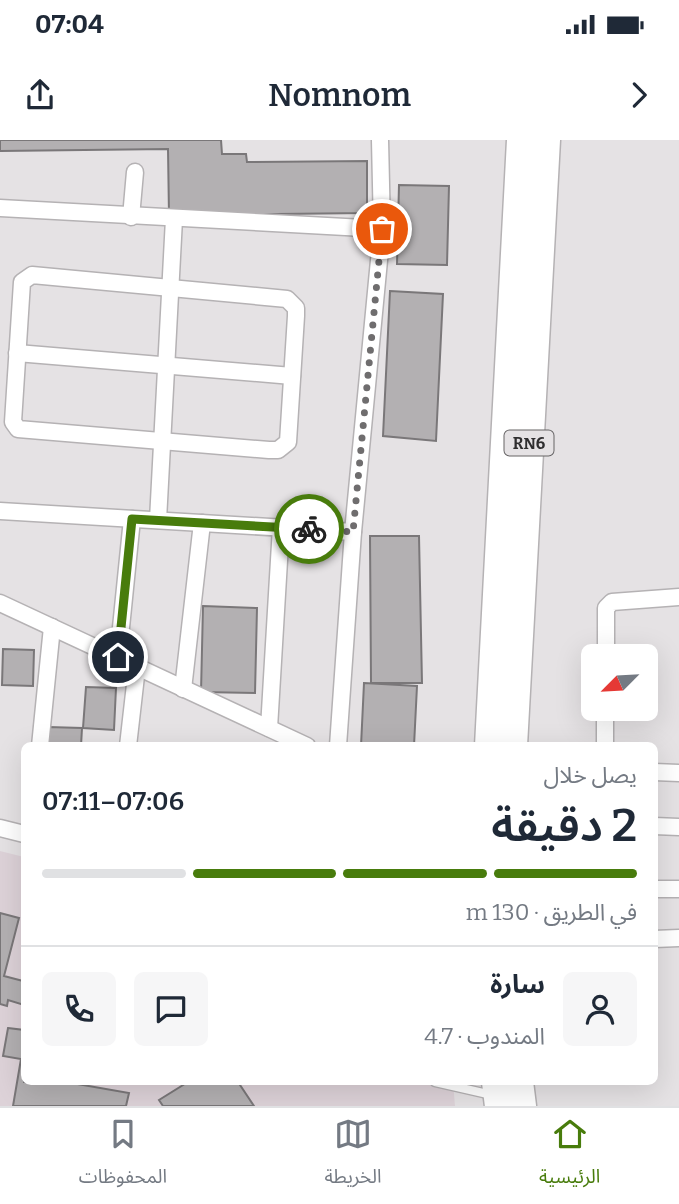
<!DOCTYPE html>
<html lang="ar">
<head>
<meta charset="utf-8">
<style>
  :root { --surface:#fff; --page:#f6f6f7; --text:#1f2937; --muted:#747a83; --line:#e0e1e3; --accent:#487c0c }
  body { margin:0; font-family:Bitter,"Noto Sans Arabic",serif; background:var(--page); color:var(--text); direction:rtl; height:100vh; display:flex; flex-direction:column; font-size:26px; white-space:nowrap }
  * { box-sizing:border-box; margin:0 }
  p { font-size:23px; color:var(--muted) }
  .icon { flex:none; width:38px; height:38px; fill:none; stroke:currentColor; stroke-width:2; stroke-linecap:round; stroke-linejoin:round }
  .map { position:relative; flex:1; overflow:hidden; direction:ltr }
  .drawer { position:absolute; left:21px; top:602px; width:637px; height:343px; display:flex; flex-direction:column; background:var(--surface); border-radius:10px; box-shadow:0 7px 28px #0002; direction:rtl }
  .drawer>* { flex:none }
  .needle { width:46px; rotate:246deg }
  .controls { position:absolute; left:581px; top:504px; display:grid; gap:14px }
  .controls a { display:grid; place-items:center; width:77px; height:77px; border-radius:10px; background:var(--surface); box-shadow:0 7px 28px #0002; font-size:35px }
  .pin { position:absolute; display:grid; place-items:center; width:60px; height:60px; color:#fff; margin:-30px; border:4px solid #fff; border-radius:50%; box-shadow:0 2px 7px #0007 }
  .courier { position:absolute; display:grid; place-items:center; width:70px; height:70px; margin:-35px; border:5px solid #487c0c; border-radius:50%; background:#fff; color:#222; box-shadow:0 2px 9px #0007 }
  .summary em { font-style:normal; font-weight:600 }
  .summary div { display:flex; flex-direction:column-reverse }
  .summary { display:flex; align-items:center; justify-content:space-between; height:119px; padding:0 21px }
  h1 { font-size:46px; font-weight:600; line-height:52px }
  .bar { display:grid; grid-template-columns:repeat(4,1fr); gap:10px 7px; align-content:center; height:84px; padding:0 21px }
  .bar i { height:9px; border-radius:5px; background:var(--line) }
  .bar .active { background:var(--accent) }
  .bar p { grid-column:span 4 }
  .line { display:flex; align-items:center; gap:18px; padding:0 21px; border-top:2px solid var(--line) }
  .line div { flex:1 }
  .round { display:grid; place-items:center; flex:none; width:74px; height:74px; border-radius:10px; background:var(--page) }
  .status { display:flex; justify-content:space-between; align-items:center; height:49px; padding:0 35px; background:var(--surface); direction:ltr }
  .status svg { height:19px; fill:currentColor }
  header { display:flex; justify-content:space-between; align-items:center; height:91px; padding:0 21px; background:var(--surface); font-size:32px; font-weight:600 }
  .tabs { display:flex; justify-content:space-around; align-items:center; height:98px; border-top:2px solid var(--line); background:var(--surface); font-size:19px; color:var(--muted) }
  .tabs a { display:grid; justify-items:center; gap:4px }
  .tabs .active { color:var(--accent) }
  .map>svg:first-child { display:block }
</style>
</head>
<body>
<div class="status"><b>07:04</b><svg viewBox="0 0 49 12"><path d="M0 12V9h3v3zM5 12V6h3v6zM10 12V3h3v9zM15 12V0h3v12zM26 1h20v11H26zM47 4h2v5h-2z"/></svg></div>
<header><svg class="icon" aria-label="forward" viewBox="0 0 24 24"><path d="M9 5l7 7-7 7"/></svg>Nomnom<svg class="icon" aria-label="share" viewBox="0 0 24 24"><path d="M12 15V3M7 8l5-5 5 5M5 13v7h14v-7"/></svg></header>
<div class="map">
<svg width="679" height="966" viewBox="0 0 679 966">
  <rect width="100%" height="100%" fill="#e5e2e4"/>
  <!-- built -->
  <polygon fill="#ddd2d8" points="0,711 24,717 24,942 453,942 455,966 0,966"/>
  <!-- building -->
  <g fill="#b3b0b2" stroke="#7a7779" stroke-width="2">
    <polygon points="0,0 221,0 222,14 246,14 247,22 367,21 367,73 169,75 168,9 0,11"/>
    <polygon points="399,45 449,46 447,125 397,124"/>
    <polygon points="390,151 443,154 436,301 383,296"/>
    <polygon points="370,396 419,396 422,543 371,543"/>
    <polygon points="203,466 257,468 255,553 201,552"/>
    <polygon points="3,509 34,510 33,546 2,545"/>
    <polygon points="364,543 417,546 414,606 361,606"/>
    <polygon points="86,547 116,548 114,590 83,588"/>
    <polygon points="48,587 82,588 81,606 47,606"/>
    <polygon points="0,773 19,778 4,836 23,841 24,836 24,865 8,860 7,866 0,864"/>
    <polygon points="8,888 24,890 24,942 66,942 129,953 126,966 13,966 21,919 3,916"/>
    <polygon points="188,942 238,942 254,966 163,966 159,960"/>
  </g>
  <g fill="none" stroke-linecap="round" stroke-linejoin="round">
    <!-- lane casing -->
    <g stroke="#b5b2b4" stroke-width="11">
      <polyline id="lane" points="435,942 492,955"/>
    </g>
    <!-- street casing -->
    <g stroke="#b5b2b4" stroke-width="19">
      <g id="street">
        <polyline points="0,68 382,89"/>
        <polyline points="131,77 135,32"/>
        <polygon points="32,135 287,159 296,168 296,176 288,302 278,310 269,310 18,289 13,282 22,142"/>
        <polyline points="17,213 292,236"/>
        <polyline points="0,371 353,392"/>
        <polyline points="158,380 174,79"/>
        <polyline points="0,463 307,606"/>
        <polyline points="606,516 606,468 612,462 679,457"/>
        <polyline points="118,517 132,379"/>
        <polyline points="183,549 202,383"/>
        <polyline points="269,588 281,387"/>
        <polyline points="40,606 52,487"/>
        <polyline points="128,606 137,527"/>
        <polyline points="338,606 353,392 382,89 380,0"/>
        <polyline points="605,606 605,569"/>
        <polyline points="654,632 679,633"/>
        <polyline points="654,686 679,687"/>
        <polyline points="0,688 24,694"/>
        <polyline points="654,749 679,749"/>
        <polyline points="654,799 679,798"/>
      </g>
    </g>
    <!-- highway casing -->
    <g stroke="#b5b2b4" stroke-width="33">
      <g id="highway">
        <polyline points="490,606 522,0"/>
        <polyline points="512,606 545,0"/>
        <polyline points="497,942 500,966"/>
        <polyline points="518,942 521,966"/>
      </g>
    </g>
    <!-- lane -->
    <use href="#lane" stroke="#fff" stroke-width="8"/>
    <!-- street -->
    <use href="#street" stroke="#fff" stroke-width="16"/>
    <!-- highway -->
    <use href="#highway" stroke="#fff" stroke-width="30"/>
  </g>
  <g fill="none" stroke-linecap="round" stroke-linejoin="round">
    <!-- done -->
    <polyline stroke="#6f6d6e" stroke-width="7" stroke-dasharray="0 12.6" points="309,389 353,392 382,89"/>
    <!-- route -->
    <polyline stroke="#487c0c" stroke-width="9" points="118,517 132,379 309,389"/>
  </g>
  <g text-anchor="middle" stroke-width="7" stroke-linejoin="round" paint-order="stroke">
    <!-- shield labels -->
    <rect fill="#e5e2e4" stroke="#666465" stroke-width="2" x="504.5" y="290.5" width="49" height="25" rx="5"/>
    <g font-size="16" font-weight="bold" fill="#2f2e2f">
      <text x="529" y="309">RN6</text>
    </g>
  </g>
</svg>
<div class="controls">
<a><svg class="needle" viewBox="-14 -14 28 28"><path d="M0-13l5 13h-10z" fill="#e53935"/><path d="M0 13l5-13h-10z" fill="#747a83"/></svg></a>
</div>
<div class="pin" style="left:382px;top:89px;background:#ea580c"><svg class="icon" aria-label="bag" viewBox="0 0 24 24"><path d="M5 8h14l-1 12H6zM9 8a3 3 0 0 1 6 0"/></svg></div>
<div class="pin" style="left:118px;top:517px;background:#1f2937"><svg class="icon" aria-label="home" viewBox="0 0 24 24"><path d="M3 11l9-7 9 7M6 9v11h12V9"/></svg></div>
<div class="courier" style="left:309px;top:389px"><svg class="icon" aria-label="bike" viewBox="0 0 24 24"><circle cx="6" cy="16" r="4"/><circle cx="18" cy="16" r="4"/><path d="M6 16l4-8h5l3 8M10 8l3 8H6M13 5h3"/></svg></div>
<section class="drawer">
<div class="summary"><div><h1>2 دقيقة</h1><p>يصل خلال</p></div><em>07:06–07:11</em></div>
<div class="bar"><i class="active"></i><i class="active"></i><i class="active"></i><i></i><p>في الطريق · 130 m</p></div>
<div class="line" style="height:126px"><a class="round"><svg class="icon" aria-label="person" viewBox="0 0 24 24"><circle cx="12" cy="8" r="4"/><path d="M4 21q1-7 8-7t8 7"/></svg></a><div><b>سارة</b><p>المندوب · 4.7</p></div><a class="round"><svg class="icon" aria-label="chat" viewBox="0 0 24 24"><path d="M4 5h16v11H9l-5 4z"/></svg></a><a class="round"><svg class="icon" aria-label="phone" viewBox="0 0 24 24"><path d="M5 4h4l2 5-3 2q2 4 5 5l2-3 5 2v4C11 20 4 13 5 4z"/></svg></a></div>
</section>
</div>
<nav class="tabs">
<a class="active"><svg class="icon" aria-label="home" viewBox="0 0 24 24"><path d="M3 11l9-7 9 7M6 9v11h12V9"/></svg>الرئيسية</a>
<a><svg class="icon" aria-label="map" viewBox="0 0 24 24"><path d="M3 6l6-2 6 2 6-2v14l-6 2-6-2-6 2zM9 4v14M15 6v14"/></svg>الخريطة</a>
<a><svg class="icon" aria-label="saved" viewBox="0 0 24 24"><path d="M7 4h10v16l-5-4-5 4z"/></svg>المحفوظات</a>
</nav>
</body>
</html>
